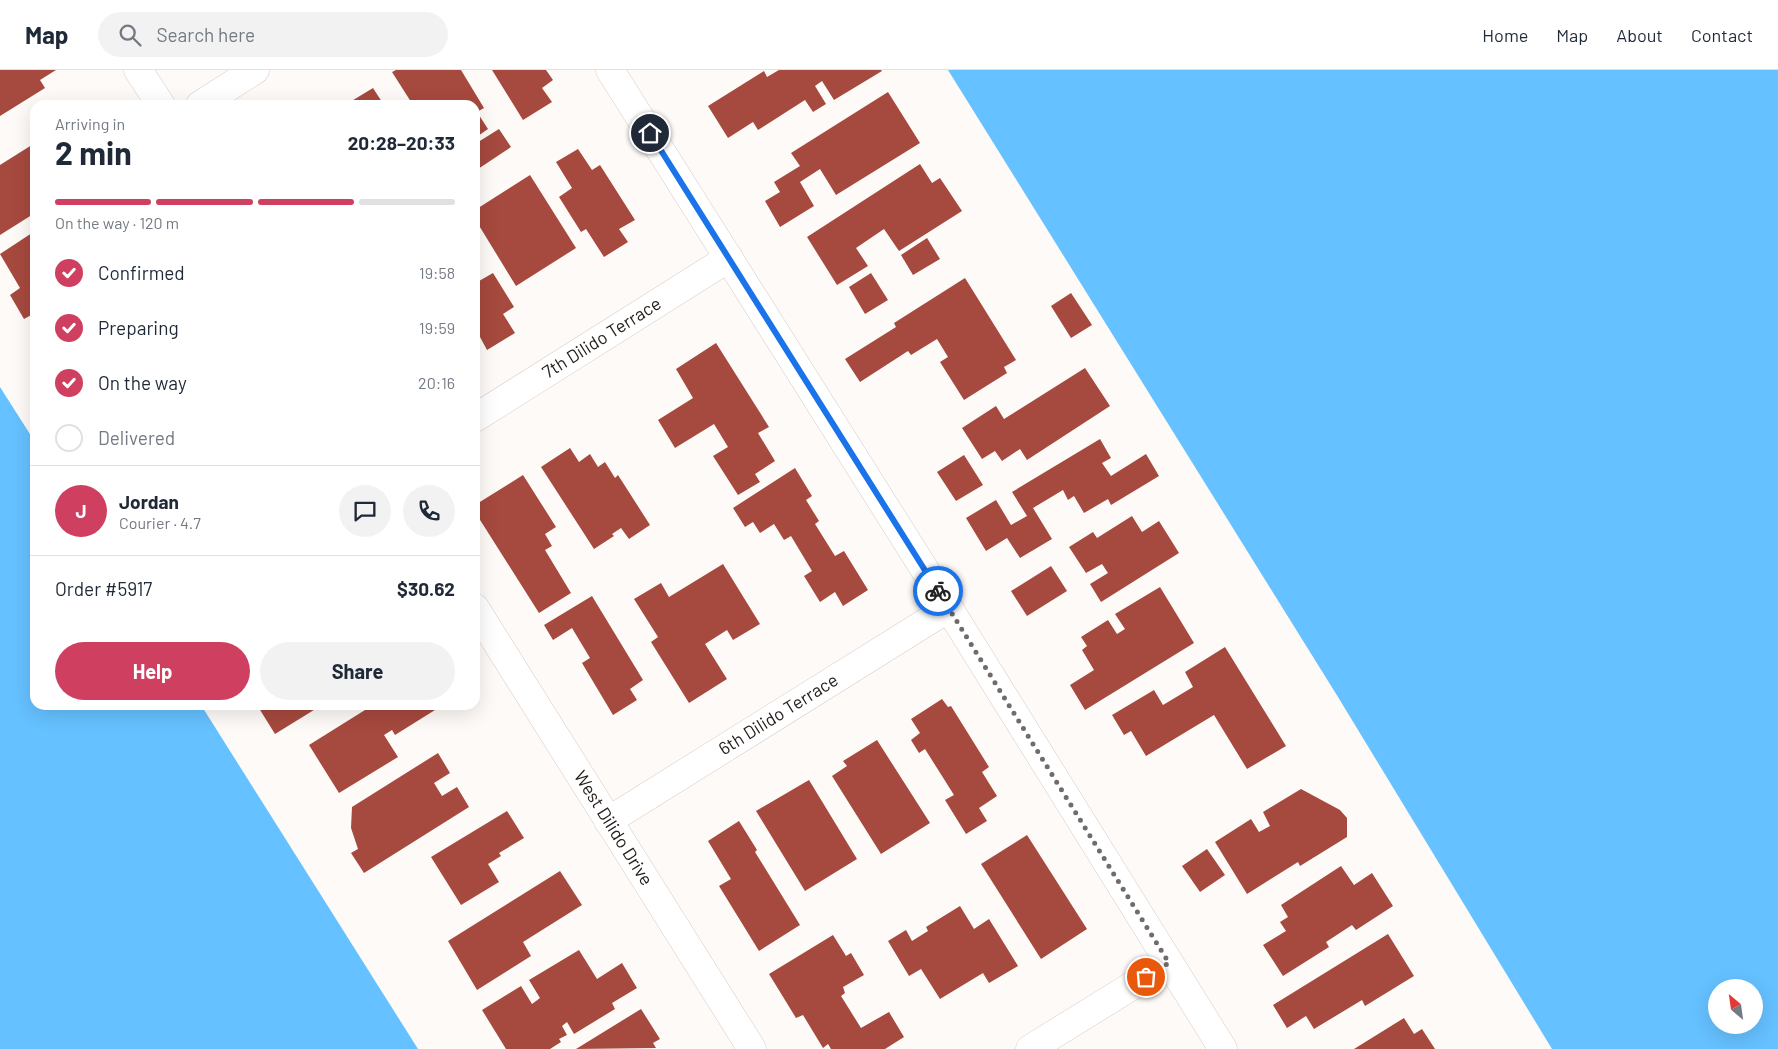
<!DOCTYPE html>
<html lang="en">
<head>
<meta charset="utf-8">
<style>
  :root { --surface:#fff; --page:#f2f2f3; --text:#1f2937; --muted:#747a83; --line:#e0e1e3; --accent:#cf4060 }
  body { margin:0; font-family:Barlow,sans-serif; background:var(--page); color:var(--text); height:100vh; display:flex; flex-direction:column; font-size:19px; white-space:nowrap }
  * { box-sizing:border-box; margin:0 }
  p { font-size:16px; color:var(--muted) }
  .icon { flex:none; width:28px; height:28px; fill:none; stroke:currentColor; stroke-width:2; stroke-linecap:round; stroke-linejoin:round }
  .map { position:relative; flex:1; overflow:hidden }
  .panel { position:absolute; left:30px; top:30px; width:450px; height:610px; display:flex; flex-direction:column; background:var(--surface); border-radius:15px; box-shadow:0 5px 20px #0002 }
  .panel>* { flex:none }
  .needle { width:32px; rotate:331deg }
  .fabs { position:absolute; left:1708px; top:909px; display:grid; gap:10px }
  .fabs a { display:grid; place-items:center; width:55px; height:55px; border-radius:50%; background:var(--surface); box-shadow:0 5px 20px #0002; font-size:25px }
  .pin { position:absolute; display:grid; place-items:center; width:42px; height:42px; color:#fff; margin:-21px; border:2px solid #fff; border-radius:50%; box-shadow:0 1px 5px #0007 }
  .courier { position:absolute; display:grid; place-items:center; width:50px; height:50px; margin:-25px; border:4px solid #1a73e8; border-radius:50%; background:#fff; color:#222; box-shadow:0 1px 6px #0007 }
  .overview em { font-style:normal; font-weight:700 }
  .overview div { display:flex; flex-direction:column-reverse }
  .overview { display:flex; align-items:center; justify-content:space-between; height:85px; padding:0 25px }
  h1 { font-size:32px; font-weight:700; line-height:38px }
  .bar { display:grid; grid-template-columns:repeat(4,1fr); gap:8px 5px; align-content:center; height:60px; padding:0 25px }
  .bar i { height:6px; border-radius:4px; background:var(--line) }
  .bar .current { background:var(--accent) }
  .bar p { grid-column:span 4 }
  .line { display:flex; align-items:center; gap:12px; padding:0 25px; border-top:1px solid var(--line) }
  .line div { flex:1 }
  .round { display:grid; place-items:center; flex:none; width:52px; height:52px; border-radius:26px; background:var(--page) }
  ol { padding:0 25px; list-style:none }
  li { display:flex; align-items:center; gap:15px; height:55px }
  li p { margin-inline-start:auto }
  li .icon { padding:5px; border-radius:50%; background:var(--accent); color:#fff; stroke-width:4 }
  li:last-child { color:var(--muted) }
  li i { width:28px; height:28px; border:2px solid var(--line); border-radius:50% }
  .primary-button { display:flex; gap:10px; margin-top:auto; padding:10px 25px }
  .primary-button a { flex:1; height:58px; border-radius:30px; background:var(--accent); color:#fff; font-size:20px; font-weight:700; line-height:58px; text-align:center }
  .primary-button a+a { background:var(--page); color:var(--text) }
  header { display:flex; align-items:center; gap:30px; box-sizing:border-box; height:70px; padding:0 25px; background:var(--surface); border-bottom:1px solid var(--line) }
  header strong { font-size:24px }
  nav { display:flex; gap:28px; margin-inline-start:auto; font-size:18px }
  .search { width:350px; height:45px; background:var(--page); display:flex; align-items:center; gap:12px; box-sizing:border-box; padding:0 18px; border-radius:28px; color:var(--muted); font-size:19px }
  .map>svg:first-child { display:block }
</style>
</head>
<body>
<header>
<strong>Map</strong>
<div class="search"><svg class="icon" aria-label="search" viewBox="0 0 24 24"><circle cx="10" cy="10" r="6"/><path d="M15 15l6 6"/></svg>Search here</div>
<nav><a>Home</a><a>Map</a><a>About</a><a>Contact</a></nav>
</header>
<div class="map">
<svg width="1778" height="979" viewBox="0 0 1778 979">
  <rect width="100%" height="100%" fill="#fdfaf8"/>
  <!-- water -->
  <g fill="#65c1ff" fill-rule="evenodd">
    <path d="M948 0H1778V979H1552L1338 627ZM1716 918H1754V955H1716Z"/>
    <polygon points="0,317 35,372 35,635 201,635 418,979 0,979"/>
  </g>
  <!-- building -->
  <g fill="#a6493e">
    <polygon points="0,0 56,0 40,10 45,18 0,46"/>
    <polygon points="396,0 461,0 484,38 477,42 488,59 475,68 475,35 413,35 392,2"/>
    <polygon points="492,0 546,0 553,10 542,18 552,32 523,50"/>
    <polygon points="779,0 881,0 882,1 834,30 822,11 815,16 826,34 813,42 805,30 758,60 753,52 728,68 708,36 764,1 767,7"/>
    <polygon points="373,18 384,35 345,35"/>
    <polygon points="888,22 920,73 836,125 820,99 800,112 814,136 780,157 765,131 780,122 774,112 800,96 791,83"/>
    <polygon points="499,59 511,77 475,101 475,74"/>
    <polygon points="35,73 35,143 0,165 0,95"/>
    <polygon points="578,79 592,100 600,95 635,150 619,159 628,172 604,187 586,159 581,162 559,127 572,118 556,92"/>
    <polygon points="920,94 932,113 940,108 962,141 899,181 884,159 856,178 868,196 837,215 807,167"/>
    <polygon points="530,105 576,178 516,216 475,149 475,140"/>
    <polygon points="35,161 35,243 24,249 10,225 20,218 0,184"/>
    <polygon points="927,168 940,189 913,205 901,185"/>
    <polygon points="493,203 514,237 503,244 515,263 487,280 480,267 475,270 475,204 479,211"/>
    <polygon points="871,203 888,230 865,244 849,217"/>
    <polygon points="965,208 1016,290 1004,297 1007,303 964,330 940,292 948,287 937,269 911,285 908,281 860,312 845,289 896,257 894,253"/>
    <polygon points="1071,223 1092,255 1071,268 1051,236"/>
    <polygon points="716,273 769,357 758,363 775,391 755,404 760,412 738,425 713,386 728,377 714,354 675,378 658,350 693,328 676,299"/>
    <polygon points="1085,298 1110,336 1027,390 1020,379 1002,391 995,381 982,389 962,358 996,336 1004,349"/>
    <polygon points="1100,369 1111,388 1102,393 1111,406 1146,384 1159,406 1111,435 1108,429 1084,443 1074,426 1068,430 1063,420 1033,438 1052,469 1020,488 1007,468 986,481 966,448 996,430 1011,455 1027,446 1012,422"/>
    <polygon points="570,378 579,392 590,384 598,397 605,392 615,408 618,405 650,455 629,469 621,458 612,464 614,466 594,479 541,397"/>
    <polygon points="964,385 983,415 956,431 937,402"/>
    <polygon points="795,398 812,426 806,430 819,451 815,454 835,486 844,481 868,520 843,536 835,522 820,532 804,506 812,501 791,466 784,470 774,454 760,463 753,452 745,457 733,438"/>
    <polygon points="523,405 556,457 545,464 552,476 545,480 571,523 539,543 475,442 475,435"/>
    <polygon points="1132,446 1142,462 1159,451 1179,483 1101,532 1090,514 1108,503 1102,494 1086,503 1069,477 1093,462 1097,468"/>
    <polygon points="723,494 760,554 733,570 727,560 705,574 727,609 689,633 651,572 658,567 634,529 661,513 669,527"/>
    <polygon points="1051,496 1067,521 1027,546 1011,521"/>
    <polygon points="1160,517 1194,573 1085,640 1070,615 1094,600 1082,580 1087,576 1081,567 1108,550 1117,564 1125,559 1115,544"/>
    <polygon points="592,526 643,610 630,619 637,630 613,645 582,593 590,588 572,558 553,570 544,555"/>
    <polygon points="1225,577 1286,676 1247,699 1214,645 1146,686 1131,661 1124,665 1112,645 1154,620 1163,635 1193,617 1185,602"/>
    <polygon points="942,629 948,637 951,636 989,697 982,702 997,726 979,738 987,751 966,764 945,730 954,725 925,679 919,683 911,670 920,663 911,649"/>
    <polygon points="257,635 322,635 275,664"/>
    <polygon points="362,635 443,635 395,665 392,660 384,665 398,687 339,723 309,675 365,640"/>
    <polygon points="877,670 930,753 881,784 832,706 847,696 843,691"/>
    <polygon points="438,683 450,703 434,713 442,726 457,717 469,737 364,803 351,783 358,779 351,758 352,737"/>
    <polygon points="809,710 857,789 805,821 756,741"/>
    <polygon points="1301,719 1340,740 1347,748 1347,767 1300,796 1298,792 1247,824 1215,772 1251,749 1259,762 1270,756 1263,742"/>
    <polygon points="507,741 524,768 499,783 501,786 488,794 499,812 461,835 431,787"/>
    <polygon points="739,751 757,780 755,782 800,855 759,881 719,816 731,809 708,771"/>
    <polygon points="1027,765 1087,859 1041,889 981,794"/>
    <polygon points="1207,779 1225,805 1200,822 1182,796"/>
    <polygon points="1341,796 1354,815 1372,803 1393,836 1356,860 1352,855 1326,872 1329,877 1283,906 1263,875 1286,861 1280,852 1288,847 1281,835"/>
    <polygon points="560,801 582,835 523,872 531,886 477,920 448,871"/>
    <polygon points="960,836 974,859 989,849 1018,896 989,913 983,903 940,929 921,899 909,906 888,871 906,860 912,871 928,861 926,857"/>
    <polygon points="1388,864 1414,906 1365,936 1362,930 1314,959 1306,946 1287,958 1273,935"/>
    <polygon points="833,865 846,886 851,883 864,905 843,917 845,923 841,926 861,958 889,942 904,967 885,979 831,979 828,974 823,978 803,945 796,948 769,904"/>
    <polygon points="579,880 597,909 622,893 637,918 612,933 615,939 574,964 567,952 562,956 567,965 559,969 561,972 550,979 506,979 482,940 521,916 532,934 540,928 529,910"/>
    <polygon points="641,939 660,969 653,973 656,978 576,979"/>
    <polygon points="1404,948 1414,964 1422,959 1435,979 1354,979"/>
  </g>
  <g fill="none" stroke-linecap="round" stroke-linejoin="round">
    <!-- minor casing -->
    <g stroke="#dccdc4" stroke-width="29">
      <g id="minor">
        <polyline points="138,0 161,35"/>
        <polyline points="610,0 935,516 1223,979"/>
        <polyline points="200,35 255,0"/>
        <path id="s1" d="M475 348 729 188"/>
        <path id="s2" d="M475 538 752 979"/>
        <path id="s3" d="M608 751 949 538"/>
        <polyline points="1030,979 1169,893"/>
      </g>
    </g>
    <!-- minor -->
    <use href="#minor" stroke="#fff" stroke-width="28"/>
  </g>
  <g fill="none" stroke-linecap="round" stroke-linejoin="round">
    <!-- done -->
    <polyline stroke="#716c6a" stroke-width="5" stroke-dasharray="0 9" points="938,521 1169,893 1146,907"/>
    <!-- route -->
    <polyline stroke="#1a73e8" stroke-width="6" points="650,63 938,521"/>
  </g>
  <g text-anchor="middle" stroke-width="5" stroke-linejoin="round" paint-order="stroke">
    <!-- street labels -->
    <g font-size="18" fill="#26201d" stroke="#fff">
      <text dy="6" stroke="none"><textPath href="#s1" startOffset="150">7th Dilido Terrace</textPath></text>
      <text dy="6" stroke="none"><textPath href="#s3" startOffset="201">6th Dilido Terrace</textPath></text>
      <text dy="6" stroke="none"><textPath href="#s2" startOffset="260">West Dilido Drive</textPath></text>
    </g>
  </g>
</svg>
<div class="fabs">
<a><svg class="needle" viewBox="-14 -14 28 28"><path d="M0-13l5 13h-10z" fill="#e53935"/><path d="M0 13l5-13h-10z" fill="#747a83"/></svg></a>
</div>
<div class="pin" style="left:1146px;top:907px;background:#ea580c"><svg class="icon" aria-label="bag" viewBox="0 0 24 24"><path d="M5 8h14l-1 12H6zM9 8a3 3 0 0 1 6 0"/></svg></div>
<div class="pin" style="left:650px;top:63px;background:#1f2937"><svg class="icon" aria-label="home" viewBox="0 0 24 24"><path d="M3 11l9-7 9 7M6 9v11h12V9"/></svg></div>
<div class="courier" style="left:938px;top:521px"><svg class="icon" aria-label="bike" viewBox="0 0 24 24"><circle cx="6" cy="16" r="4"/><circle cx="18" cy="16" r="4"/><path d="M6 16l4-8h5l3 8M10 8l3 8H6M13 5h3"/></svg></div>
<section class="panel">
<div class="overview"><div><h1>2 min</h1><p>Arriving in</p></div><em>20:28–20:33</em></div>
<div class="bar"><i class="current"></i><i class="current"></i><i class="current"></i><i></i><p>On the way · 120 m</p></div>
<ol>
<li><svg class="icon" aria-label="check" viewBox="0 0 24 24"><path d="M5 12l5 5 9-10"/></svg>Confirmed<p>19:58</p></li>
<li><svg class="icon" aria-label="check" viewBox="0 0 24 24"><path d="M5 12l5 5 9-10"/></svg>Preparing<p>19:59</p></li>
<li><svg class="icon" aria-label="check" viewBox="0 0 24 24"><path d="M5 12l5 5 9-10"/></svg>On the way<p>20:16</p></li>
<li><i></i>Delivered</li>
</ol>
<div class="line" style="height:90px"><b class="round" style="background:var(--accent);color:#fff">J</b><div><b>Jordan</b><p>Courier · 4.7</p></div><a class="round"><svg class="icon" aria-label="chat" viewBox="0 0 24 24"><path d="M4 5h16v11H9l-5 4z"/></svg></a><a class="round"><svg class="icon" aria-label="phone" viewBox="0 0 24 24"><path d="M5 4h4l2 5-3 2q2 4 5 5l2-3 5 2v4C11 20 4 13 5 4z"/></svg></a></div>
<div class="line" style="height:65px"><div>Order #5917</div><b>$30.62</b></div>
<div class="primary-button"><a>Help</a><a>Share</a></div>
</section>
</div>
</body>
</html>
